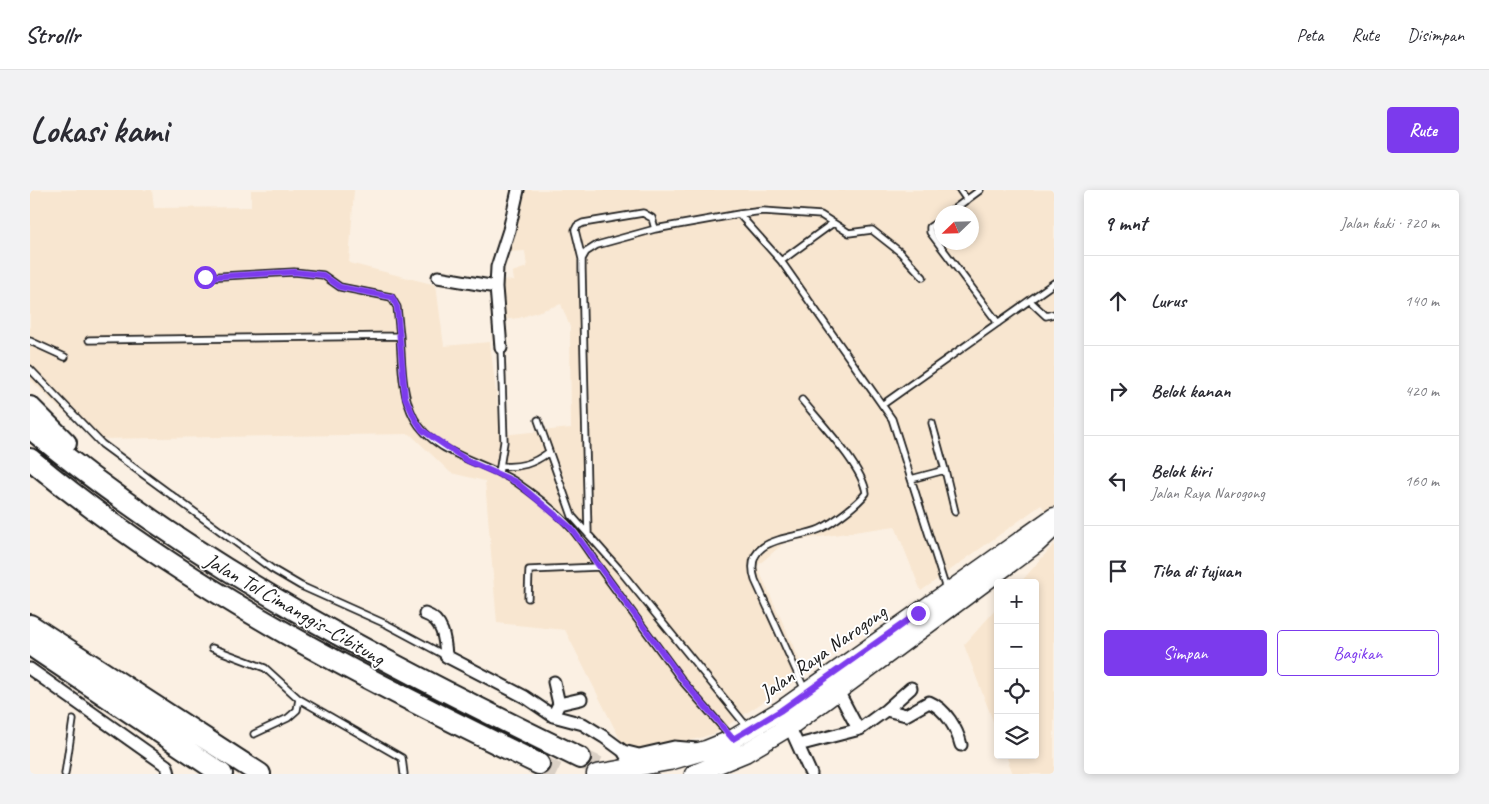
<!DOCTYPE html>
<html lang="id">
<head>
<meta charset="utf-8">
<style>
	:root { --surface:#fff; --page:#f2f2f3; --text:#2b2b33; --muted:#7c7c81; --line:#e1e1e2; --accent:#7c3aed }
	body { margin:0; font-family:Caveat,sans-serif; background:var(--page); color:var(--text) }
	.controls { position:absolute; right:15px; bottom:15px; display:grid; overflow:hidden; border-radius:5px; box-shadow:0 2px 8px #0003 }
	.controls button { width:45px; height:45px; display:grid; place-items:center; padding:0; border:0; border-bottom:1px solid var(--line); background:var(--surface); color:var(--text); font:25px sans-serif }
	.compass { position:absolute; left:904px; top:15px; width:45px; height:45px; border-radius:50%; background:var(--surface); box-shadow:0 2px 8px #0003; rotate:247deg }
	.stop { position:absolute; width:15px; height:15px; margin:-11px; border:4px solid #7c3aed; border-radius:50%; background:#fff }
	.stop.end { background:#7c3aed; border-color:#fff; box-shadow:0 1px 5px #0008 }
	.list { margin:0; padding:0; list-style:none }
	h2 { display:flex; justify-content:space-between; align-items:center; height:65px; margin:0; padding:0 20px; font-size:21px }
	h2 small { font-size:16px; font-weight:400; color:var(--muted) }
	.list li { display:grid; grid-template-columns:32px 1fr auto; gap:15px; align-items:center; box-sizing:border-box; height:90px; padding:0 20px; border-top:1px solid var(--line) }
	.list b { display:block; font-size:19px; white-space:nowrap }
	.list p { margin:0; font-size:16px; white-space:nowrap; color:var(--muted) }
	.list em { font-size:16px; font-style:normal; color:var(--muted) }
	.actions { display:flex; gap:10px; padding:15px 20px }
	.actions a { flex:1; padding:11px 0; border:1px solid var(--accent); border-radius:5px; text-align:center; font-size:18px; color:var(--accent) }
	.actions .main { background:var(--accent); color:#fff }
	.icon { flex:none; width:28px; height:28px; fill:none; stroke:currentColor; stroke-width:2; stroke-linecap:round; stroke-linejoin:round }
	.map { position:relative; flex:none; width:1024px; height:584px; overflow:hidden; border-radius:5px }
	header { display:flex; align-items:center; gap:30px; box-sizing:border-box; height:70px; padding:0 25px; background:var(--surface); border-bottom:1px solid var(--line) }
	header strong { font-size:24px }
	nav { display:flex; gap:28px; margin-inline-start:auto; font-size:18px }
	.intro { display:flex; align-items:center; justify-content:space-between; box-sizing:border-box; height:120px; padding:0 30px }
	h1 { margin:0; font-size:35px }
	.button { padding:12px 22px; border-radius:5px; background:var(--accent); color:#fff; font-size:18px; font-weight:700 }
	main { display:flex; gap:30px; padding:0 30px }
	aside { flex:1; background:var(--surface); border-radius:5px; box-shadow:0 2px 8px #0003 }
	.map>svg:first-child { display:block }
</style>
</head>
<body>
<header>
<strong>Strollr</strong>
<nav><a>Peta</a><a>Rute</a><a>Disimpan</a></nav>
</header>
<div class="intro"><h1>Lokasi kami</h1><a class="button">Rute</a></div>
<main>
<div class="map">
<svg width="1024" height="584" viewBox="0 0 1024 584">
	<rect width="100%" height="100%" fill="#fbf0e3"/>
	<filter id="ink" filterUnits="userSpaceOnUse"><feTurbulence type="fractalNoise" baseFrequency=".02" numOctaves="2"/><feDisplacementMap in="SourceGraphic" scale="10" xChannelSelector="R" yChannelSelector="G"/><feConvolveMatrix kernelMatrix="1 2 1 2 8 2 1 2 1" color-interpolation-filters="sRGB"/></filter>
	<g filter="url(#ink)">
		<path fill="#f8e6d0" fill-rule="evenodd" d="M0,0H122L124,18L221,17V0H324L319,73L406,95L414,156L460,152L471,245L541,238L540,137L531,114L489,128L469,130L464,89L483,91L482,82L497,77L495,61L477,62L485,0H1024V333L1011,315L891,401L865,336L755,352L727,376L776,484L686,543L600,569L535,440L467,433L455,291L421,283L380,244L67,249L27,216L0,189ZM912,22H942V52H912Z
			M1024,354V584H983L976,565H1005V393H990Z
			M968,417V544L934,455Z"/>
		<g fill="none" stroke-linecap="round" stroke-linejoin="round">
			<path stroke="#dad0c5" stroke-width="20" stroke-dasharray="20 10" stroke-linecap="butt" d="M550,568L584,584
				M509,574L529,584"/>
			<g stroke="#1c1c1c" stroke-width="9">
				<path id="lane" d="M930,0L937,10
					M920,22L950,0
					M709,24L751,71L862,229L916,399
					M912,29L900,37V42L968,133
					M552,69L545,40L547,36L553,33L613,23L622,28L625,39
					M751,71L803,33
					M175,87L264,82L293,85L310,97L361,107L367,117L370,146
					M1000,111L1016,126L1024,124
					M59,150L370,146C372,174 371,203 384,228C404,265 454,271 486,292C505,305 527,322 542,339C552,351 560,364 569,377
					M0,151L35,167
					M0,179L72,254L242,379L271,396L358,435L416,466
					M772,210C789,231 833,277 836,303C828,314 803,333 790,339C766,350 711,345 725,390L775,500
					M852,215L1024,93
					M508,230L542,326L589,379L718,538
					M470,276C490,278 503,274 519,262
					M915,280L925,322
					M469,283L474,252L471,158
					M881,289L915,280L902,233
					M558,344L552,79V69L556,62L567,55L625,39L709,24L733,21L791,25L819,43L842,40L870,62L893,87
					M498,408L499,380L569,377L654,493L702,548
					M182,458L235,478L269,509L372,568L374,584
					M224,544L258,528L267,520L269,509
					M35,584L43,530"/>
			</g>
			<g stroke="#1c1c1c" stroke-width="15">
				<path id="street" d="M408,87L466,97
					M471,158L466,97L467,77L479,40L488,0
					M395,424C413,430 415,449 416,466L495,507L523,526L553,534L574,547L593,561L604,579
					M0,479L137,576L139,584
					M808,501L828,539
					M529,514L551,509
					M856,520L881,498
					M523,526L529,514L524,492
					M757,531L781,584
					M768,555L830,539L856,520L876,525L899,512C916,519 927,539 931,555
					M593,561L609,565L644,557L667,559"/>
			</g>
			<g stroke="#1c1c1c" stroke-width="21">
				<path id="primary" d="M566,584L639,571L676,560L703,549L750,521L1024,327
					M664,584L715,563L760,536L1007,353L1022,339"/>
			</g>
			<g stroke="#1c1c1c" stroke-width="24">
				<path id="highway" d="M0,217L36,253
					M0,238C166,377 356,474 550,568
					M0,269C151,396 333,489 509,574
					M0,435L230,584
					M0,455L192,584"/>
			</g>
			<use href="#lane" stroke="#fff" stroke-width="5.5"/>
			<use href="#street" stroke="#fff" stroke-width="11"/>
			<use href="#primary" stroke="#fff" stroke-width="18"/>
			<use href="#highway" stroke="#fff" stroke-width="20"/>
		</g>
	</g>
	<g fill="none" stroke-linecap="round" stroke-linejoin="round" filter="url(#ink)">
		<path stroke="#7c3aed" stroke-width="6" d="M175,87L264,82L293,85L310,97L362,107L367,117L375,207L385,229L392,240L438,271L486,292L541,338L654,492L703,549L750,521L888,423"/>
	</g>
	<g text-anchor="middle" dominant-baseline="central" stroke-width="4" stroke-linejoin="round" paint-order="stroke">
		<g font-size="21" fill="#1c1c1c" stroke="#fff">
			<text transform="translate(265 419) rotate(30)">Jalan Tol Cimanggis–Cibitung</text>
			<text transform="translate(793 462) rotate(-35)">Jalan Raya Narogong</text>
		</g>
	</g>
</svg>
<div class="controls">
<button>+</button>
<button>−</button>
<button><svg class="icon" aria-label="locate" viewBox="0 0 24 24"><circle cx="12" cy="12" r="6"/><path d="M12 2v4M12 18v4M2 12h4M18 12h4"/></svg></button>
<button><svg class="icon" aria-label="layers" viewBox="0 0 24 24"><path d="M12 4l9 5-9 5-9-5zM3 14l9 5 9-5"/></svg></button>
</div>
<svg class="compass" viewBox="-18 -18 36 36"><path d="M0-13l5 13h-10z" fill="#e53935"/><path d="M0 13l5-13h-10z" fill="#7c7c81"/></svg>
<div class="stop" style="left:175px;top:87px"></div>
<div class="stop end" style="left:888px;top:423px"></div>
</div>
<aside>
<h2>9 mnt<small>Jalan kaki · 720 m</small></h2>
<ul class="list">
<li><svg class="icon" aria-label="ahead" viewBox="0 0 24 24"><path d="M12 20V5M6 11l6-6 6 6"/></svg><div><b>Lurus</b></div><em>140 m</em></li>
<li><svg class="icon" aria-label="right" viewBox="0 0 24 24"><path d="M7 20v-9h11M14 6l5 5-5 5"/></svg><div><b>Belok kanan</b></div><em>420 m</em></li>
<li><svg class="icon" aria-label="left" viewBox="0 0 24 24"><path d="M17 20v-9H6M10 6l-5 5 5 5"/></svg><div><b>Belok kiri</b><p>Jalan Raya Narogong</p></div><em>160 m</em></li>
<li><svg class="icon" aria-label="arrive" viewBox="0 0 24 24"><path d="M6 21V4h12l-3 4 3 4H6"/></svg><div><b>Tiba di tujuan</b></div></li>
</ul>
<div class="actions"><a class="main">Simpan</a><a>Bagikan</a></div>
</aside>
</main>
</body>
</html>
